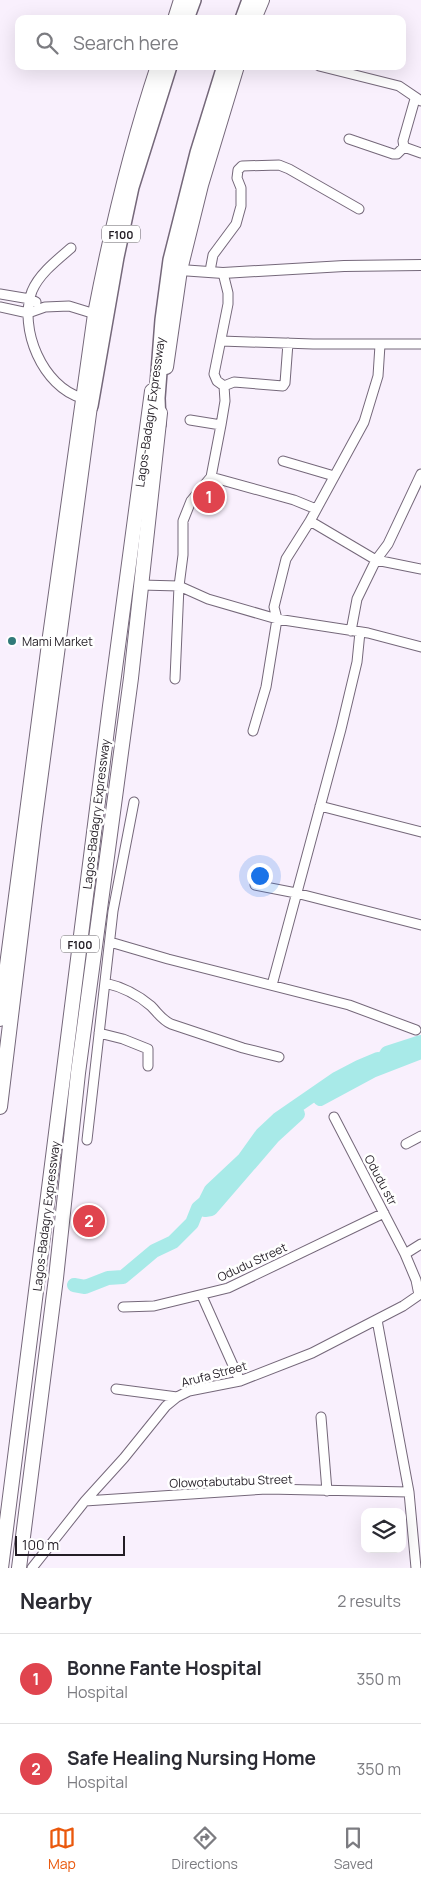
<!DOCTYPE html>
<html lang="en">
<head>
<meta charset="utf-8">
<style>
	:root { --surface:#fff; --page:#f2f2f3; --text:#2b2b33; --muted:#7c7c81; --line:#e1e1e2; --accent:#ea580c }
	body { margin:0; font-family:Manrope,sans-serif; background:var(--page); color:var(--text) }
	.controls { position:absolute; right:15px; bottom:15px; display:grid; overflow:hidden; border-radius:10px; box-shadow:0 5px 20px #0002 }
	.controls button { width:45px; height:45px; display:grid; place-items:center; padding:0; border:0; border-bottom:1px solid var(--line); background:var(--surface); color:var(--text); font:25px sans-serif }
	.scale { position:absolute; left:15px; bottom:12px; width:110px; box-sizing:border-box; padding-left:5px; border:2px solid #231d25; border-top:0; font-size:14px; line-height:18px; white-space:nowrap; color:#231d25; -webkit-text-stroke:4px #fff; paint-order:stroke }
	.you { position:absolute; left:259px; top:875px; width:18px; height:18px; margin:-12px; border:4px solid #fff; border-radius:50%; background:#1a73e8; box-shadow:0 0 0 8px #1a73e833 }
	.badge { display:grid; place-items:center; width:32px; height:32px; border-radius:50%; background:var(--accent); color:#fff; font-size:16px; font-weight:700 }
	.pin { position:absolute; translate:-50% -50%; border:2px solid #fff; box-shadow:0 1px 5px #0006 }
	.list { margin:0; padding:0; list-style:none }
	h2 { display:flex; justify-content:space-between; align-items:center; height:65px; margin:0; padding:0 20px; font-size:21px }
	h2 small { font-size:16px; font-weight:400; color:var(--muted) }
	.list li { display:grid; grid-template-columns:32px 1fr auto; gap:15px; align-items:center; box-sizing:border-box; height:90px; padding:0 20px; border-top:1px solid var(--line) }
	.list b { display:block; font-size:19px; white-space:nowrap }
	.list p { margin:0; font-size:16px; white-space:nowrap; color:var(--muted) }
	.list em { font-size:16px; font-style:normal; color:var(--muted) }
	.icon { flex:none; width:28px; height:28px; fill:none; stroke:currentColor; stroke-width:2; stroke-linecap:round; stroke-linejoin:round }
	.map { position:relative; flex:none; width:421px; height:1568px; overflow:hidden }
	.search { position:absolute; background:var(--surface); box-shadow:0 5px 20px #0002; left:15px; right:15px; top:15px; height:55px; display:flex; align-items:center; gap:12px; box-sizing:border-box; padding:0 18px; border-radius:10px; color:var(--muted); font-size:19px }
	.sheet { height:245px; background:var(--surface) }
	nav { display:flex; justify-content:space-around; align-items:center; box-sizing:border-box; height:70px; border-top:1px solid var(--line); background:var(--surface); font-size:14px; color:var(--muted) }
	nav a { display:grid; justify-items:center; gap:2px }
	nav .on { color:var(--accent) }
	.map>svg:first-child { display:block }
</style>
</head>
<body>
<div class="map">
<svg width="421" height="1568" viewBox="0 0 421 1568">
	<rect width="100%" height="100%" fill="#f9f0fd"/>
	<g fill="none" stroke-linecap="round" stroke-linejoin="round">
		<path stroke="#a8eae8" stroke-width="14" d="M320,1099L372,1071L421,1052
			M205,1210L211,1209L274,1136L298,1114
			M74,1285L85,1287L108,1278L123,1277L154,1251L173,1242L192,1223L198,1208L205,1202L211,1190L244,1159L262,1134L278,1119L336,1079L359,1067L378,1059L382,1061L387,1053L421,1042"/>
		<g stroke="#75687a" stroke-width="11">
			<path id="minor" d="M319,66L399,86L421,101
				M415,99L403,141L404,147L421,153
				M349,139L393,154H397L404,147
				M71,248C57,260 39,274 32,291C18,329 43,387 82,398
				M210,271L213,255L236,224L241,206V188L237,178L238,170L242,166L279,165L289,169L359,209
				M0,294L30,299L36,302
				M0,307L28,313L45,307L69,306L95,314
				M221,341L313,344H421
				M224,386L234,382L283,386L285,383L288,343
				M190,420L221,425
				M283,461L334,476
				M211,477L294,500L316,509
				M310,521L376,560L421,569
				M141,585L179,586L208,599L277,619L368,633L421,647
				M351,631L357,599L376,560L388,544L421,474
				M175,679L179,586L183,555V521L191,501L211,477L221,425L225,401L224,386L217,381L214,374L228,304V293L223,273
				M253,731L266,687L277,619L274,607L286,559L310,521L364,422L378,376L380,345
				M320,806L421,832
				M255,885L296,893L421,925
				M110,942L168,959L349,1005L416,1030
				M105,983C123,987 137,994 151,1006C158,1013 162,1020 171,1024L243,1048L279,1057
				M272,985L341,729L357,662L360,632
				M99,1033L123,1039L148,1049V1066
				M87,1140L113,911L134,802
				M406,1144L421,1136
				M405,1254L421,1244
				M202,1296L240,1381
				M123,1307L154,1306L228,1288L384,1213
				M377,1320L409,1492L416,1568
				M116,1389L177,1397
				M321,1417L327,1491
				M85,1501L267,1489L409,1492
				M32,1568L85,1501L124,1458L166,1406L177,1397L189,1391L240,1381L312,1353L403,1306L419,1295L416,1280L405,1254L334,1117"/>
		</g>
		<g stroke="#75687a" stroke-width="12">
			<path id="tertiary" d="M180,270L223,273L344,266L421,265"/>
		</g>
		<g stroke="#75687a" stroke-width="16">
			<path id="primary" d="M175,19L181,0
				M254,19L262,0
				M166,367L180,270L201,185L237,66
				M0,1019L50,636L95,314C111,231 131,147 158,66
				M19,1568L56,1278L78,1073L131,678L160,413"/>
		</g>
		<g stroke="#75687a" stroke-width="16">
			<path id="trunk" d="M0,1107L34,826L90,406
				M1,1568L110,706L152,391"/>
		</g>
		<g stroke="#75687a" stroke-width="18">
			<path id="motorway" d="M186,19L193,0
				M243,19L250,0
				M90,406L116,257L131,187L169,66
				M158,424L157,398L163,320L171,260L198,153L225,66"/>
		</g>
		<use href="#minor" stroke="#fff" stroke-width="9"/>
		<use href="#tertiary" stroke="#fff" stroke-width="10"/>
		<use href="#primary" stroke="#fff" stroke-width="14"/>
		<use href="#trunk" stroke="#fff" stroke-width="14"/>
		<use href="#motorway" stroke="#fff" stroke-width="15"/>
	</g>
	<circle fill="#317a79" stroke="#fff" stroke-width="2" cx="12" cy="641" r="5"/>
	<g text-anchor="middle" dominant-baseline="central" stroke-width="5" stroke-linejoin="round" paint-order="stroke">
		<g fill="#fff" stroke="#656166" stroke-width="1">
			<rect x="102" y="225.5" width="38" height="17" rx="4"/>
			<rect x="61" y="935.5" width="38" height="17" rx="4"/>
		</g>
		<g font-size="11" font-weight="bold" fill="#231d25">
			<text x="121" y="234">F100</text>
			<text x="80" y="944">F100</text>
		</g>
		<g font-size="12" fill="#231d25" stroke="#fff">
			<text transform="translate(150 412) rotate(-82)">Lagos-Badagry Expressway</text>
			<text transform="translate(96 814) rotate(-83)">Lagos-Badagry Expressway</text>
			<text transform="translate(381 1180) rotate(62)">Odudu str</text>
			<text transform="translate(46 1216) rotate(-83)">Lagos-Badagry Expressway</text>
			<text transform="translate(252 1262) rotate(-25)">Odudu Street</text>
			<text transform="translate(214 1374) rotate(-15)">Arufa Street</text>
			<text transform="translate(231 1481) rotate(-2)">Olowotabutabu Street</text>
		</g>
		<g font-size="12" fill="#231d25" stroke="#fff" text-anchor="start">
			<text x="22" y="641">Mami Market</text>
		</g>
	</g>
</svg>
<div class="controls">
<button><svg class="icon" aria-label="layers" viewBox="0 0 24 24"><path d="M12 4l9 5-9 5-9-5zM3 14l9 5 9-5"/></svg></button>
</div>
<div class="scale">100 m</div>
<div class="you"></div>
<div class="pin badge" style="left:209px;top:497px;background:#e0444e">1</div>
<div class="pin badge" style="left:89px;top:1221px;background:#e0444e">2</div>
<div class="search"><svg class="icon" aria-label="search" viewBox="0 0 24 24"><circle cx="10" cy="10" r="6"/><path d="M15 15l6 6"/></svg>Search here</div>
</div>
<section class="sheet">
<h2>Nearby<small>2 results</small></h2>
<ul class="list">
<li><span class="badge" style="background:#e0444e">1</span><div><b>Bonne Fante Hospital</b><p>Hospital</p></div><em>350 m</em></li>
<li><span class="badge" style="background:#e0444e">2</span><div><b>Safe Healing Nursing Home</b><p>Hospital</p></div><em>350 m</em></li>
</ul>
</section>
<nav>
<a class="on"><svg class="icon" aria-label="map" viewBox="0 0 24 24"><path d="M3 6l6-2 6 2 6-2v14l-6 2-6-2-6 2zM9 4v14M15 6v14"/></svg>Map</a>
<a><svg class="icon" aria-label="directions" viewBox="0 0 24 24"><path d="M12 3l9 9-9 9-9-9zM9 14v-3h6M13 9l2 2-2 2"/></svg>Directions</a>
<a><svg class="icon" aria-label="saved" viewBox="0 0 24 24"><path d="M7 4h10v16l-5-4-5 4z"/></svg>Saved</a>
</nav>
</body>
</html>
